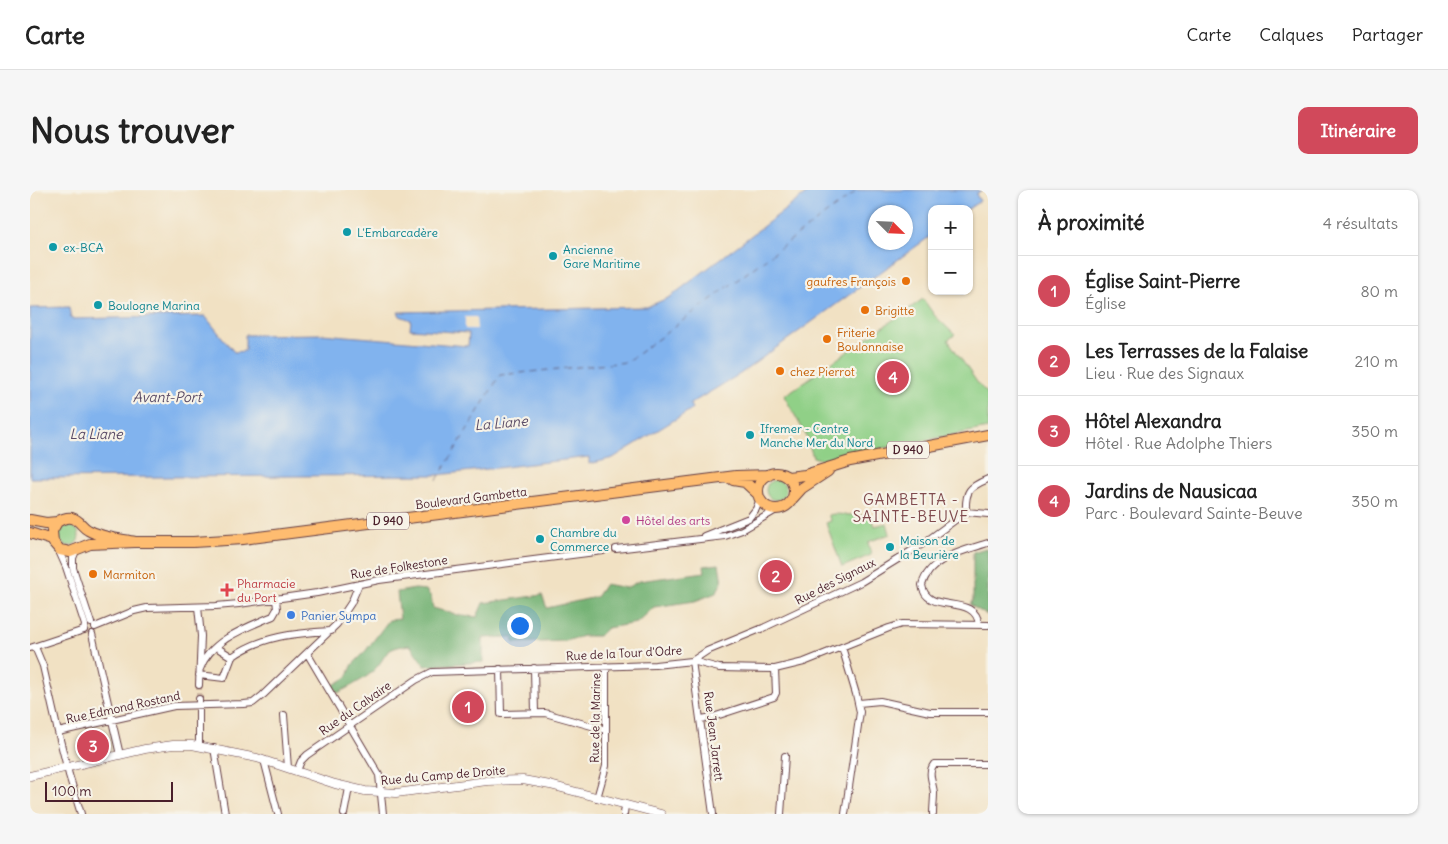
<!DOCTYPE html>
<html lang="fr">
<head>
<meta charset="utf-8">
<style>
	:root { --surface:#fff; --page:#f6f6f6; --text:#222; --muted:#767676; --line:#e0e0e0; --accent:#d1495b }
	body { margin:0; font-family:Delius,sans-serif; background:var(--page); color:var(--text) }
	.controls { position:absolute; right:15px; top:15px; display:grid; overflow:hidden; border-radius:10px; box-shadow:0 1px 4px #0004 }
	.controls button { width:45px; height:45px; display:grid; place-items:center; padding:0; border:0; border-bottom:1px solid var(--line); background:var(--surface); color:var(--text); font:25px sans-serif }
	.compass { position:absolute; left:838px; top:15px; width:45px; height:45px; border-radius:50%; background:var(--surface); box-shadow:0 1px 4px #0004; rotate:114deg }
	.scale { position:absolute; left:15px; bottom:12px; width:128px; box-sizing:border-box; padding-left:5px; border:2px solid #4a1f2b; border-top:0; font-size:14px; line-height:18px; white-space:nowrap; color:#4a1f2b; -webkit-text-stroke:4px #f7f3e8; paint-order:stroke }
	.you { position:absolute; left:489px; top:435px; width:18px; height:18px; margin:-12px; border:4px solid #fff; border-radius:50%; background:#1a73e8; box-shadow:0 0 0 8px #1a73e833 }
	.badge { display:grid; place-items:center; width:32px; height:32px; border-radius:50%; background:var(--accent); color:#fff; font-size:16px; font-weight:700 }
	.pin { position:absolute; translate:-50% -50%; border:2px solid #fff; box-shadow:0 1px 5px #0006 }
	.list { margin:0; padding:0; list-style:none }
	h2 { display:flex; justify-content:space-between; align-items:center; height:65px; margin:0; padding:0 20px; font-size:21px }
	h2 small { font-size:16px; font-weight:400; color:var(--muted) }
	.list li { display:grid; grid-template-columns:32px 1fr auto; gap:15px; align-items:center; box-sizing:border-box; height:70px; padding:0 20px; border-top:1px solid var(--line) }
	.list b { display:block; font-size:19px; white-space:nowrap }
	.list p { margin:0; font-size:16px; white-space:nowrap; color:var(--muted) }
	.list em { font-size:16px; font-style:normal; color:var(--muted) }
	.map { position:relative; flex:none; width:958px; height:624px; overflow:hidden; border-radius:10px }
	header { display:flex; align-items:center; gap:30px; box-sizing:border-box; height:70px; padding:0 25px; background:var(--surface); border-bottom:1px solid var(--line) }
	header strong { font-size:24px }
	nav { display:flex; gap:28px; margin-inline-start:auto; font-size:18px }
	.intro { display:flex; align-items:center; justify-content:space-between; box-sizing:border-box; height:120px; padding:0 30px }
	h1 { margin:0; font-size:35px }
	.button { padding:12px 22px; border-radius:10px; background:var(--accent); color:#fff; font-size:18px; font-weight:700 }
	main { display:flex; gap:30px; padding:0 30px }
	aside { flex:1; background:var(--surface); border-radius:10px; box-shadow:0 1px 4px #0004 }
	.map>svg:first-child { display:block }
</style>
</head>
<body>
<header>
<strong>Carte</strong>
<nav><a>Carte</a><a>Calques</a><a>Partager</a></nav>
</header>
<div class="intro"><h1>Nous trouver</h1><a class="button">Itinéraire</a></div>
<main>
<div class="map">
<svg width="958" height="624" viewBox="0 0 958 624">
	<rect width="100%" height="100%" fill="#f7f3e8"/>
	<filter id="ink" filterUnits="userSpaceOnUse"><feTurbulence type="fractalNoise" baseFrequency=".02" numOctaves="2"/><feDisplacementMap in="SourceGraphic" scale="10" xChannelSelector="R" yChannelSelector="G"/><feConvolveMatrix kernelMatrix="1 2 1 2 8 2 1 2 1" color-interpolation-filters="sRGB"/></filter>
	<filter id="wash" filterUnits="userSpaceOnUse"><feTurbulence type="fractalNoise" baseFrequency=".0096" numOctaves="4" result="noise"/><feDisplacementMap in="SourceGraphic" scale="20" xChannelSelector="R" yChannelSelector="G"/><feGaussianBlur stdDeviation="1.12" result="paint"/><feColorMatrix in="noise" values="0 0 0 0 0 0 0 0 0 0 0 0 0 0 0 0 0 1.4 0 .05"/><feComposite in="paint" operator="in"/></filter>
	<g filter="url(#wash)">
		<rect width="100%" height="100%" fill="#f1e1c3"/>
		<path fill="#90d087" stroke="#6d7859" d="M893,109L905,126L925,145L918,150L949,195L958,204V238L823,264L800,272L783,267L776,245L754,206Z
			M736 300a10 10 0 1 1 20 0a10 10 0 1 1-20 0Z
			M804,324L841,326L845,336L857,333L860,344L838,352L841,365L812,377L796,333L801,331L798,325Z
			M29 346a10 10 0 1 1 20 0a10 10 0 1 1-20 0Z"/>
		<path fill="#74b274" stroke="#5f6850" d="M956,358L958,360V422L957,425L940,415L943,409V362Z
			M689,374L692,392L686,403L665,411L624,417L607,433L577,438L569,446H553L536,451L484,453L483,447L453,448V472L395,476L380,455C350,458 359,467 341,483C332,491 318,497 308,503L302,496L317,487L323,474L334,463L359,430L370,429L367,402L385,399L396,400L401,407L403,418L428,425L447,427L453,413L512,405L517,418L566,407L575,394L596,398L609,391L675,382L674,376Z"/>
		<path fill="#81b3ee" stroke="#66698c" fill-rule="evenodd" d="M781,0H952L946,4L950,11L938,19H902V45L710,184L660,214L662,219L583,268L559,274V267L408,285L0,288V118L39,117L41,129L175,126L204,162L215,161V145L292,144L438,156L439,143L380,139L381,130L370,126L368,122L617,117L640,107ZM846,22H876V52H846Z"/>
		<path fill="#f1e1c3" d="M435,127H446L447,139H435Z"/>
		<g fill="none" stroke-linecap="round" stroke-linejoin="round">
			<path stroke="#5a4b66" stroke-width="1" stroke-dasharray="6 5" stroke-linecap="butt" d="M407,290L470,185L597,172L828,0"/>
		</g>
	</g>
	<g filter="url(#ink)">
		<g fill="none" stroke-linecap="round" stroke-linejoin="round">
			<path stroke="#d0baa5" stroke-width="6" stroke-dasharray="6 3" stroke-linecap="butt" d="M573,361L586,359
				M169,509V495"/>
			<g stroke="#633c42" stroke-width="8">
				<path id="minor" d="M936,322C935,301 939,297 958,289
					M936,322L958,324
					M674,346L719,328L726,319L730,309
					M28,359L36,377L55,435L54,440
					M586,359L695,346L712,340L748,319
					M46,361L43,368V378L61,433
					M168,417L171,446L169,495
					M949,435C946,402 896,426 892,395C900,367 933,361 958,353
					M65,437L104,421L117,418L186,416L209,414L287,403L349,390L573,361
					M62,444L90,565
					M5,457L13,476L28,542
					M186,457L202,467C231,446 266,443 301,441
					M812,457L826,504L830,522L815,624
					M0,458L54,440
					M277,463L349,585L353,624
					M662,471L677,461L733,438L831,392L894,353L936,322
					M662,471L683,624
					M504,478L505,523
					M170,479C180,450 218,437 243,426L247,419L246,409
					M470,479L471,524L515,523L576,540
					M169,485L194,488L202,467
					M829,513L850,511L900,522H958
					M254,525L258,578
					M671,529L683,527L744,507L746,503L745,479
					M169,556V509
					M184,558L195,624
					M234,570L248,624
					M267,581L271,571L277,565L386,490L402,482L625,475L662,471L689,478L745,479L774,472L859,438L872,434L958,435
					M567,608L576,576V476
					M51,624L39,585L28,542L144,516L214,514L223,513L233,505L307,434L321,413L329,394
					M314,624L319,598
					M594,624L595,615
					M751,624L755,566
					M903,624C903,617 904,610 904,603C903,592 897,583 904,574H958"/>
			</g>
			<g stroke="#633c42" stroke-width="9">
				<path id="tertiary" d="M0,586L115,559L143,555H162L227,568L305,594L335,601L366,603L457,591L493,590L520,595L631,624"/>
			</g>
			<g stroke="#633c42" stroke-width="12">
				<path id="primary" d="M728 301a18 18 0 1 1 36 0a18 18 0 1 1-36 0Z
					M758,287L775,285L820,271L958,245
					M703,290L715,292L728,304
					M763,308L772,298L798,281
					M0,330L16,333L27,332
					M0,343L22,350
					M105,352C90,349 72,348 58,340C52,337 50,330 42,328C36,327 32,329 27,332L22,341L23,352L30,360L40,362L60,354L105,352H163L213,349L706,286L739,285"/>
			</g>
			<use href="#minor" stroke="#fff" stroke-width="6"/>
			<use href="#tertiary" stroke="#fff" stroke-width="8"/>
			<use href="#primary" stroke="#febc70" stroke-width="10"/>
		</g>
	</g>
	<g fill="#0f9aa8" stroke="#f7f3e8" stroke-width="2">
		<circle cx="317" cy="42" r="5"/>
		<circle cx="23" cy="57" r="5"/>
		<circle cx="523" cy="66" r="5"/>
		<circle cx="68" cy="115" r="5"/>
		<circle cx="720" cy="245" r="5"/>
		<circle cx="510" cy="349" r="5"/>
		<circle cx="860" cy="357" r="5"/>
	</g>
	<g fill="#e8710a" stroke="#f7f3e8" stroke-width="2">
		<circle cx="876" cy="91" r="5"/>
		<circle cx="835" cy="120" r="5"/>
		<circle cx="797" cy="149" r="5"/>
		<circle cx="750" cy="181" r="5"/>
		<circle cx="63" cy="384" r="5"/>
	</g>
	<circle fill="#d1479c" stroke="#f7f3e8" stroke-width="2" cx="596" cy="330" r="5"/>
	<path fill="#e0444e" stroke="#f7f3e8" stroke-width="2" d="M194.5 392.5h5v5h5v5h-5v5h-5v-5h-5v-5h5z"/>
	<circle fill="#3f7fe0" stroke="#f7f3e8" stroke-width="2" cx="261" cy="425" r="5"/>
	<g text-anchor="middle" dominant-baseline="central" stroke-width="4.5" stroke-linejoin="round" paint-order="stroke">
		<g fill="#f7f3e8" stroke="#7e5f64" stroke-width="1">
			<rect x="857" y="251.5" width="42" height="17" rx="4"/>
			<rect x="337" y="322.5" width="42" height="17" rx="4"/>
		</g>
		<g font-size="11" font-weight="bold" fill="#4a1f2b">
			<text x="878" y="260">D 940</text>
			<text x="358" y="331">D 940</text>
		</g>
		<g font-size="12" fill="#0d838f" stroke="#f7f3e8" text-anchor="start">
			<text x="327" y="42">L'Embarcadère</text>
			<text x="33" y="57">ex-BCA</text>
			<text x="533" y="59">Ancienne<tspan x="533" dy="14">Gare Maritime</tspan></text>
			<text x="78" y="115">Boulogne Marina</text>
			<text x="730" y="238">Ifremer - Centre<tspan x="730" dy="14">Manche Mer du Nord</tspan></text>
			<text x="520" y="342">Chambre du<tspan x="520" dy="14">Commerce</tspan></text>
			<text x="870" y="350">Maison de<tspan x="870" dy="14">la Beurière</tspan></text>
		</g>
		<g font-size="12" fill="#c56008" stroke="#f7f3e8" text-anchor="start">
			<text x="866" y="91" text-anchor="end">gaufres François</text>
			<text x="845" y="120">Brigitte</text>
			<text x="807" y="142">Friterie<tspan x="807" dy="14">Boulonnaise</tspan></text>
			<text x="760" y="181">chez Pierrot</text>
			<text x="73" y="384">Marmiton</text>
		</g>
		<g font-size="12" fill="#4a1f2b" stroke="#f7f3e8">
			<text transform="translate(441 308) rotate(-7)">Boulevard Gambetta</text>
			<text transform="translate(369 377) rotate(-9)">Rue de Folkestone</text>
			<text transform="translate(805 391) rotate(-27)">Rue des Signaux</text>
			<text transform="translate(594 463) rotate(-3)">Rue de la Tour d'Odre</text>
			<text transform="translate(93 517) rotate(-12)">Rue Edmond Rostand</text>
			<text transform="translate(325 518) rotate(-35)">Rue du Calvaire</text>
			<text transform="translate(565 528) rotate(-89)">Rue de la Marine</text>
			<text transform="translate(684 546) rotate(83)">Rue Jean Jarrett</text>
			<text transform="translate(413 585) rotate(-5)">Rue du Camp de Droite</text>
		</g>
		<g font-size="12" fill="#b23c85" stroke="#f7f3e8" text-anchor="start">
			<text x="606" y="330">Hôtel des arts</text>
		</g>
		<g font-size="12" fill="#be3a42" stroke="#f7f3e8" text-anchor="start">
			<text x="207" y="393">Pharmacie<tspan x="207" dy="14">du Port</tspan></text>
		</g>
		<g font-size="12" fill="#366cbe" stroke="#f7f3e8" text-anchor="start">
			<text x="271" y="425">Panier Sympa</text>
		</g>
		<g font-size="14" font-style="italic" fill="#5a4b66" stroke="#f7f3e8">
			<text x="137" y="207">Avant-Port</text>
			<text transform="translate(471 233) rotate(-5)">La Liane</text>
			<text x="66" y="244">La Liane</text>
		</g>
		<g font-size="15" letter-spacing="1" fill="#804b4e" stroke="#f7f3e8">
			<text x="881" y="309">GAMBETTA -<tspan x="881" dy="17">SAINTE-BEUVE</tspan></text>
		</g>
	</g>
</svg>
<div class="controls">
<button>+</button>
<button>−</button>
</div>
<svg class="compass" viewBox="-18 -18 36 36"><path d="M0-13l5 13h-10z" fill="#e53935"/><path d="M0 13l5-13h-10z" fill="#767676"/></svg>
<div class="scale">100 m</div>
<div class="you"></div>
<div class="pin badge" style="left:438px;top:517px">1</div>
<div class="pin badge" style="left:746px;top:386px">2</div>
<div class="pin badge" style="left:63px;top:556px">3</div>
<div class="pin badge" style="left:863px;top:187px">4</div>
</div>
<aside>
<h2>À proximité<small>4 résultats</small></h2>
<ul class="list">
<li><span class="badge">1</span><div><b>Église Saint-Pierre</b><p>Église</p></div><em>80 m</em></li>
<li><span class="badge">2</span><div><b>Les Terrasses de la Falaise</b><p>Lieu · Rue des Signaux</p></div><em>210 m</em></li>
<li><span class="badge">3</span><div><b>Hôtel Alexandra</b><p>Hôtel · Rue Adolphe Thiers</p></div><em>350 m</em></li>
<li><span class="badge">4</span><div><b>Jardins de Nausicaa</b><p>Parc · Boulevard Sainte-Beuve</p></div><em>350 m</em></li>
</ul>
</aside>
</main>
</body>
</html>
